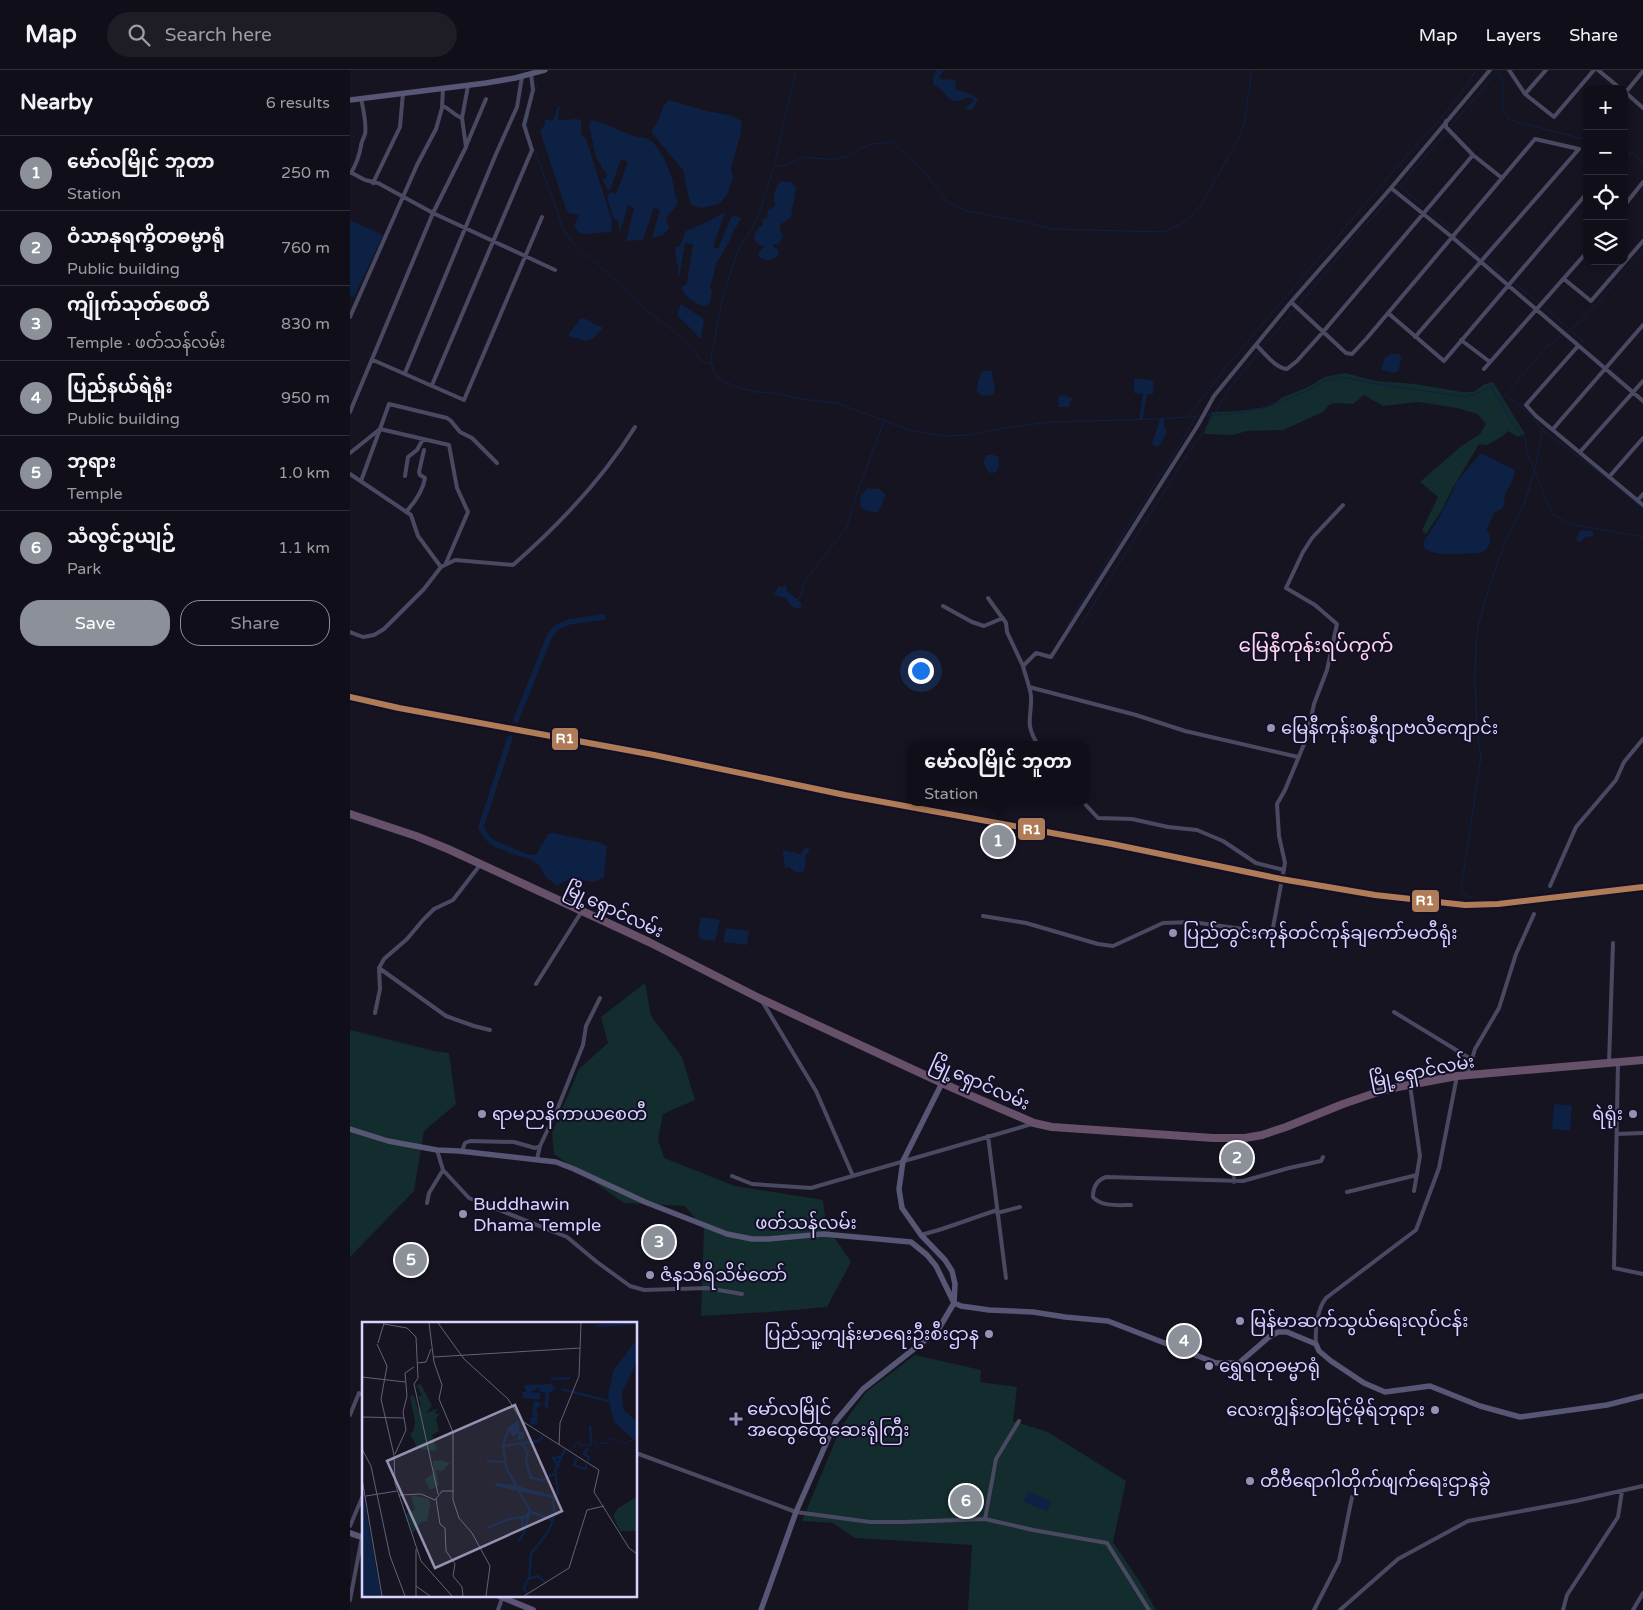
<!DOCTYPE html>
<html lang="en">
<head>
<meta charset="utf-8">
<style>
	:root { --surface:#100f19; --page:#1e1d26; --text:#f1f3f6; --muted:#9c9ca2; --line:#302f38; --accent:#8c9099 }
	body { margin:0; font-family:"Varela Round","Noto Sans Myanmar",sans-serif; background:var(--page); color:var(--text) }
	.controls { position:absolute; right:15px; top:15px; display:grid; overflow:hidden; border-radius:10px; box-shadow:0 2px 8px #0003 }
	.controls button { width:45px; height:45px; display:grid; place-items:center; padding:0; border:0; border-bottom:1px solid var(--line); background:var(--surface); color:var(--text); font:25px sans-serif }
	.you { position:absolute; left:570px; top:600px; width:18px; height:18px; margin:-12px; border:4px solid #fff; border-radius:50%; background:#1a73e8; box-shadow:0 0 0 8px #1a73e833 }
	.badge { display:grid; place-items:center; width:32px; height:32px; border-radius:50%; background:var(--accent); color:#fff; font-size:16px; font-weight:700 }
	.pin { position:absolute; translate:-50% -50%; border:2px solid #fff; box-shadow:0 1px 5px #0006 }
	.popup { position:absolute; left:557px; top:671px; width:182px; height:65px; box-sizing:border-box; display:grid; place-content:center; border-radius:10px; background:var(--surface); filter:drop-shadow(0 1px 4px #0005); font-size:16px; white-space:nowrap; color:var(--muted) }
	.popup b { font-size:19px; color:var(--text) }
	.popup::after { content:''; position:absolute; left:50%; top:100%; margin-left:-10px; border:10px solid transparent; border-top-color:var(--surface) }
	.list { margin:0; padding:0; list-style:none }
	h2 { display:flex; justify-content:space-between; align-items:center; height:65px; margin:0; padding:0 20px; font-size:21px }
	h2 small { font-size:16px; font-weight:400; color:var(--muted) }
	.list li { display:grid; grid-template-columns:32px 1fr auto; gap:15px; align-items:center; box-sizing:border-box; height:75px; padding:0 20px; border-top:1px solid var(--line) }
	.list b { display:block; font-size:19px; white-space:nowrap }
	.list p { margin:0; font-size:16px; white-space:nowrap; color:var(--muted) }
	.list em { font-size:16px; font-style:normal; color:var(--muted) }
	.actions { display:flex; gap:10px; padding:15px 20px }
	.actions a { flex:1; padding:11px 0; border:1px solid var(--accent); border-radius:20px; text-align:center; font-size:18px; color:var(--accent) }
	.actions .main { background:var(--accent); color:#fff }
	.icon { flex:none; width:28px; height:28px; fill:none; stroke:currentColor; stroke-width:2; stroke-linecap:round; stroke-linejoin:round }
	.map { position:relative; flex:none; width:1293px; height:1540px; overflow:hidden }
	header { display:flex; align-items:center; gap:30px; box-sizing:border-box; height:70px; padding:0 25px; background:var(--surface); border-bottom:1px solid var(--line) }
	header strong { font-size:24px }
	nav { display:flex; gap:28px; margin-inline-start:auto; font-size:18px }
	.search { width:350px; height:45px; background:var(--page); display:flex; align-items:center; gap:12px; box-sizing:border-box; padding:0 18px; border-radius:28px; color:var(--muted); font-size:19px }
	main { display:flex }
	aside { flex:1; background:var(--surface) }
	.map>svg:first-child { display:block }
</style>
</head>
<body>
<header>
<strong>Map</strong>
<div class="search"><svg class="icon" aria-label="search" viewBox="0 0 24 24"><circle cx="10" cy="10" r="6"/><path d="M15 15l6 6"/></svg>Search here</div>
<nav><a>Map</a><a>Layers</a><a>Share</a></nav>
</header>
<main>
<aside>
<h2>Nearby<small>6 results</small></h2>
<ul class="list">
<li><span class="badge">1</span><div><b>မော်လမြိုင် ဘူတာ</b><p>Station</p></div><em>250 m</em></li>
<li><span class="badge">2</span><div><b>ဝံသာနုရက္ခိတဓမ္မာရုံ</b><p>Public building</p></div><em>760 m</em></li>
<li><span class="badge">3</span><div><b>ကျိုက်သုတ်စေတီ</b><p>Temple · ဖတ်သန်လမ်း</p></div><em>830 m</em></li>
<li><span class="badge">4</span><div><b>ပြည်နယ်ရဲရုံး</b><p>Public building</p></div><em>950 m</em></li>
<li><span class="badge">5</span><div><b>ဘုရား</b><p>Temple</p></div><em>1.0 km</em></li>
<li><span class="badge">6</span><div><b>သံလွင်ဥယျဉ်</b><p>Park</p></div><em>1.1 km</em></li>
</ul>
<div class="actions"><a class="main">Save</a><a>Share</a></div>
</aside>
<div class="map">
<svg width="1293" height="1540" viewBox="0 0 1293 1540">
	<rect width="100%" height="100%" fill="#161421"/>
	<path fill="#132c2d" d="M995,303L1026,311L1065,314L1112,322H1123L1135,314L1143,312L1175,364L1168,367L1158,361L1153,366L1137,375L1129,374L1101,421L1092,440L1076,464L1072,460L1088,427L1070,412L1110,377L1130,364L1136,354L1127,344L1107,338L1068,332L1033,336L1014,325L1003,334L986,333L980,334L973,342L933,360L897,361L883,365L854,364L862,342L890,341L915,337L925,333L931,328L958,317L975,307Z
		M295,913L301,946L332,987L345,1030L313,1044L308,1070L314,1088L385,1116L473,1130L476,1155L501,1192L477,1237L420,1242L351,1246L354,1159L335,1136L274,1133L204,1084L202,1063L229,999L258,973L251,947Z
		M0,960L84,981L99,983L106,1034L74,1061L64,1121L0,1187Z
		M565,1285L631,1300L630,1312L667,1317L663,1351L698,1362L776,1411L763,1472L790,1512L806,1540H618L622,1475L505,1468L483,1453L452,1451L491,1357L516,1322Z"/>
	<path fill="#0d2144" d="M585,0H594L589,7L591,9L606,10L605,18C613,24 621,21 628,30L622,40H619L616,38L617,36L624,31L623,29L619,27C595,38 602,24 584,15L583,12L584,3L586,2Z
		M319,30L356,41L379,45L390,50L392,54L390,67L381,98L383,109L377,125L369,134L351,138L344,136L340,133L333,100L302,63V59C312,51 309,37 319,30Z
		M208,37H210L207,49C215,53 223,47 231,50V64L236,69L240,81L262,151L261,162L234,164L228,162L224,156L229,145L218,143L216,139L190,61L195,54V49L203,51Z
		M241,50C255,52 267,60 281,65C286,67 295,67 300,70C312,78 326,113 325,126L328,130L327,135L316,148L319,158C316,164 308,168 302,167L310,140L304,137L293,170L276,171L284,138L278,135L270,162L268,151L263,147L257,128L260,122L266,124L278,92L271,89L260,121L258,120L252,109H255L257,106L256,102L251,97V95L246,87L239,55Z
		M430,111L441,112L446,117L444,131L441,141L443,143L441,147L430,155V160L433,167L429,174H424L423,176L428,180V185C423,191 417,191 410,188L408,183L414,176L409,175L405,171L404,166L409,157L413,156L412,150L417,148L418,140L426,135C420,127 427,118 430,111Z
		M375,142L363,177L368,179L381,147L385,146L391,148V149L383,162L380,170L366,194L360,218L362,221C361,225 361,231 359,233C353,243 333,224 331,218L337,213L343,174L335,173L329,208L325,177L330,176L336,161L359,151Z
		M0,150L33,165L4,227L0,225Z
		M331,234L354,249L351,269L327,245Z
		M231,248C239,249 244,255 252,257V259L243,268L236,271L228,268H222L218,265Z
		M1040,284H1048L1052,287L1048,301L1044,303L1031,300L1035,288Z
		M633,301H642C642,310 646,316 644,324C637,327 631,327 626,320L631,303Z
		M784,308L804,311L803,324H797L793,349L789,350L793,324L784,323Z
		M710,325L723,328L718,337H709L708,331Z
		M810,349H814V357L817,362L810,375L806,377L802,374Z
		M1130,384L1135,385L1165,400L1163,409L1155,425L1154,435L1151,439L1144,443L1137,459C1137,461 1139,463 1140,466C1142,473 1137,481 1130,483C1117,483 1079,488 1073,476L1075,469L1089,448L1107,412Z
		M637,385H644L648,387L649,397L646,402C636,406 638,398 633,393Z
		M518,418L529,419L536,425L528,443L515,440L510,437L511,425Z
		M1230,460L1243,461V466L1235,467L1230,472L1226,470Z
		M429,516L433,518L434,516L437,517L436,520L451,533L452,536L449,539L442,537L437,529L424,525Z
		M203,763L247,772L257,776L254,807L244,812L220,808L207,816L196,807L188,794L179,789L158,783L154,779L156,776L177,784L186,785L198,764Z
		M456,777L460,780L455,787L456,792L454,801L447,803L439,797L435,798C435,791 432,786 433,780L450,784Z
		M351,847L370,850L365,871L350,869L348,862Z
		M376,858L399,861L397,875L373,872Z
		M1204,1034L1222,1036L1220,1061L1202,1059Z
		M678,1422L701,1431L697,1441L674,1432Z"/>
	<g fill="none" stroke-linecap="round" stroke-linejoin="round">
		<path stroke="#0d2144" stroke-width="1" d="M446,0L424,96L411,138L402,159L389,178L385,189L372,230L361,289L363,300L369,309L387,317L405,322L423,323L452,329L487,333L559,360L593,366L620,365L654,358L700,352L808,349L851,346
			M1147,0L1153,13V40L1160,50L1237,70
			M185,21L187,14
			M1101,56L1147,2
			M178,62L177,54L179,44
			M181,71L208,143L212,157L222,172L264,209L291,236L325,262L341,278L353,292L361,294
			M1274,80L1287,86L1293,94
			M425,96H432L454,87L484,90L497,86L511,78L522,74L542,72L573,101L599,133L618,141L681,153L700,159L814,162L827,156L840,148L853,132L890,66L895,49L902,0
			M1073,136L1051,117L1065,98L1096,63
			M1080,142L1103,162
			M1106,165L1130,185
			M1137,190L1159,209
			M1165,214L1188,232
			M948,236L1007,164L1043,125
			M1194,237L1218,258
			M1222,261L1236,274
			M912,278L945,239
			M1157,324L1196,277L1225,256L1252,228L1293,180
			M1150,330L1159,349L1175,368L1177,382L1202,444L1220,454L1293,467
			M839,346L851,329L877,296C933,230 990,163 1047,97C1074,65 1106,36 1126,0
			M855,346L890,343L918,337L957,321L974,311L992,307L1028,314L1116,327L1131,322L1142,316L1146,327L1150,330L1156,325L1181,345L1192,360L1252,404L1293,439
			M448,530L451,525L454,512L497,457L506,426L534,351
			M732,553L834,390L864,345L879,319L910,281
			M717,556L810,405L829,377L845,348
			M1122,828L1113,824L1111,819L1131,687L1127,659L1125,610L1126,570L1129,552L1141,511L1156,470L1175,432L1186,394L1192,361"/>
		<path stroke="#0d2144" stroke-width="5.5" d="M166,650L199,567L206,558L219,552L253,547
			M160,668L131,757C138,773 145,774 161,780"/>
		<path stroke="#4a4962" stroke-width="4" d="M1159,0L1175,24L1204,47L1244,0
			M1248,0L1271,19
			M1274,21L1293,38
			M1276,22L1293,1
			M1175,24L1196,0
			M93,36C100,39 105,46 112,48
			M1096,51V57L1123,85L1152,108
			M116,76L136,29
			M0,102L15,110L28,113L83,143L205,200
			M1,103C7,93 9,87 11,76C11,72 14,68 15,64C17,55 13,38 11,28
			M23,113L50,57L53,23
			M1041,118L1102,167L1293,331
			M1274,136L1293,112
			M1214,209L1241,231L1293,171
			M941,232L996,283L1002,284L1017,268L1185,69L1229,79L1065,267
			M1038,243L1094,291L1237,123
			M0,247L67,95L86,59L92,38L93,18
			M1111,270L1140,292
			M906,275C915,283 925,298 937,299L947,291L973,262L1123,85
			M1228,276L1176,335L1186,346L1293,435
			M23,290L114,330L192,147
			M1134,299L1237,182
			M55,303L146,84L167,37L172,7
			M82,315L182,80L174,55L183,20L181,4
			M0,342L83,143L116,77L112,48L118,16
			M1203,359L1293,255
			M1230,382L1293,311
			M0,383L30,359L39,334L97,348L101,351L110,362L122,368L147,393
			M0,404L61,445L68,466L91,497
			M55,406L58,387L67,380L73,369
			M1259,407L1293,368
			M11,411L30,359L99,375L107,418L118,442L96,493
			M1288,430L1293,424
			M56,442C65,432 73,421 75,408L70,405L69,402L74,380
			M638,528L656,553L657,562L673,596L686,583L701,587L848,355L864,326L941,232L1041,118L1140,0
			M593,536L622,552L634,556L653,548
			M0,562L13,567L24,565L34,559L74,519L91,497L105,490L163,495C210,454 252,410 285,357
			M673,596C675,605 680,616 681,626C682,648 674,653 688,675
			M679,617L786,645L835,661L948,687
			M733,732L748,748L782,749L818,757L847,760L873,771L906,793L934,800
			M1200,816L1226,757L1266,710L1274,692L1293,669
			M633,846L676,853L748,874L763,876L813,853L842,852L922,863L935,793L929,766L927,734L935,720L957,667L964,634L977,600L987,554L965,535L936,518L953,482L962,468L993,435
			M29,898L96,946L124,956L140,960
			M186,914L232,841
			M412,931L466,1021L503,1106
			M1044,942L1121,989
			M25,943L30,919L29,898L34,889L57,869L73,850L84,839L103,830L130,795
			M1268,992L1264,1198L1293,1204
			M1259,993L1263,873
			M1117,1005L1125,979L1149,938L1166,884L1184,844
			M1060,1015L1070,1086L1064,1121
			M1267,1064L1293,1063
			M638,1066L656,1208
			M883,1069L884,1112
			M87,1080L93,1100L119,1128L217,1167L247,1192L280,1216L294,1220L357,1218L392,1224
			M112,1081L115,1073L120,1071L164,1072L185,1078L190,1076L207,1040L233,975L236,956L250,928
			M187,1089L190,1076
			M382,1106L402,1114L461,1118L682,1054
			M997,1122L1067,1105
			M77,1133L79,1123L93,1100
			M781,1135C769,1135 751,1137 743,1127C743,1117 747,1110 756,1107L893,1111L939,1098L971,1091L973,1087
			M647,1143L670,1137
			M571,1165L592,1159L647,1140
			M966,1274C965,1260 967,1239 976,1228L1066,1160L1089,1098L1107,1006
			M0,1345L9,1323L14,1325
			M286,1383L446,1442L520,1452H554L635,1449L683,1460L757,1473L799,1540
			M635,1449L646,1389L669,1351
			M0,1456L14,1423
			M0,1530L12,1467
			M148,1540L153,1526
			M964,1540L989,1491L1002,1427
			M990,1540L1048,1489L1118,1451L1226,1431L1293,1416
			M1213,1540L1217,1525L1268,1447L1272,1421
			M1283,1540L1293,1523"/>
		<path stroke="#575674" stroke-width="5.5" d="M0,30L136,13L165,8L195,0
			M0,1059L38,1071L87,1080L109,1081L206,1092L224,1099L295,1132L377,1164L402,1169H418L473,1164L561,1172L577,1185L586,1196L604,1233L611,1236L639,1240L683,1242L715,1247L758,1251L866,1293H889L919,1267L928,1262H937L966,1274L969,1281L981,1291L1014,1313L1035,1322L1080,1316L1130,1336L1170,1347L1257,1335L1293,1326
			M411,1540L446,1442L486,1351L513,1319L588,1260L604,1233L605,1214L602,1201L595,1190L571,1165L552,1138L549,1119L553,1091L592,1013"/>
		<path stroke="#5e5373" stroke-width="6" d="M0,1463L14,1468
			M149,1526L183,1540"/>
		<path stroke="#67516a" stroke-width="8" d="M0,744L66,766L98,779L299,872L411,929L603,1018L684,1053L702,1057L863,1068H895L912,1065L936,1057L993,1034L1031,1021L1048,1017L1107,1006L1293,990"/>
		<g stroke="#130f26" stroke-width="10">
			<path id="rail-1" d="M0,627L49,638L304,685L495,725L762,774L931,809L1025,825L1115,835L1148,834L1293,817"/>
		</g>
		<use href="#rail-1" stroke="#b07c57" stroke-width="6"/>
	</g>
	<g fill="#9591b1" stroke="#130f26" stroke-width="2">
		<circle cx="921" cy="658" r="5"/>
		<circle cx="823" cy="863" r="5"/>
		<circle cx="132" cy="1044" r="5"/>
		<circle cx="1283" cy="1044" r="5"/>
		<circle cx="113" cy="1144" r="5"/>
		<circle cx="300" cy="1205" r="5"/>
		<circle cx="890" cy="1251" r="5"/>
		<circle cx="639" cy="1264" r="5"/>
		<circle cx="859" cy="1296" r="5"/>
		<circle cx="1085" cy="1340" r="5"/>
		<path d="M383.5 1341.5h5v5h5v5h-5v5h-5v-5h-5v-5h5z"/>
		<circle cx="900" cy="1411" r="5"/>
	</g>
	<g text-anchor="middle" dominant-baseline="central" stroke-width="4" stroke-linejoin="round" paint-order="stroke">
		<g font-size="18" fill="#d9d4ff" stroke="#130f26" text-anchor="start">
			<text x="931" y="658">မြေနီကုန်းစန္နီဂျာဗလီကျောင်း</text>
			<text x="833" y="863">ပြည်တွင်းကုန်တင်ကုန်ချကော်မတီရုံး</text>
			<text x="142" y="1044">ရာမညနိကာယစေတီ</text>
			<text x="1273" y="1044" text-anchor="end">ရဲရုံး</text>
			<text x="123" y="1134">Buddhawin<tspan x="123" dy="21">Dhama Temple</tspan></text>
			<text x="310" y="1205">ဇံနသီရိသိမ်တော်</text>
			<text x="900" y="1251">မြန်မာဆက်သွယ်ရေးလုပ်ငန်း</text>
			<text x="629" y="1264" text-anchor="end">ပြည်သူ့ကျန်းမာရေးဦးစီးဌာန</text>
			<text x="869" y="1296">ရွှေရတုဓမ္မာရုံ</text>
			<text x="397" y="1339">မော်လမြိုင်<tspan x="397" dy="21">အထွေထွေဆေးရုံကြီး</tspan></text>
			<text x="1075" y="1340" text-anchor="end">လေးကျွန်းတမြင့်မိုရ်ဘုရား</text>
			<text x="910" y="1411">တီဗီရောဂါတိုက်ဖျက်ရေးဌာနခွဲ</text>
		</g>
		<g font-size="18" fill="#d9d4ff" stroke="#130f26">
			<text transform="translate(264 840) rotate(25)">မြို့ရှောင်လမ်း</text>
			<text transform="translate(1072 1001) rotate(-11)">မြို့ရှောင်လမ်း</text>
			<text transform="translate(630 1013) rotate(24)">မြို့ရှောင်လမ်း</text>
			<text x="456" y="1153">ဖတ်သန်လမ်း</text>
		</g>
		<g font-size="20" fill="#ffd6f0" stroke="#130f26">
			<text x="966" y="576">မြေနီကုန်းရပ်ကွက်</text>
		</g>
	</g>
	<g transform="translate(12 1252)">
		<rect width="275" height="275" fill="#161421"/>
		<path d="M59,62L70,84L64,91L77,86L72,91L78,92L74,97L77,109L70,113L75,127L71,129L55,126L48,111L51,110L53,100L48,74L52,73L56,88L59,82L56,75L60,73L54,63ZM78,138L88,141L80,149L74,148L77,163L68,168L63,157L71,152V139ZM49,173L67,177L68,183L65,199L59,200L51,211L43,192L53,188ZM273,176L275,177V214L273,209H258L251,194L256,186Z" fill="#132c2d"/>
		<path d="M275,17V39L260,71L261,87L275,100V116L264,122L248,117L245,122H239L236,127L233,125L234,121L229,120V123L226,125L225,123L218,125L216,120L210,129L203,125L210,128L213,122L217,119L219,123L224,122L226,124L229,119L234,120L235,121L234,125L235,126L239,121L245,120L248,116L263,121L271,117L252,100L246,75L251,49ZM162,63L189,62L194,67L187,71L186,86L182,85L184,71L177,69V66L168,70L179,71L177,78L161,76L160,70H164ZM172,79L177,80L178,85V81L181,82L173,88L176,89L175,103L168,102L169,95H174L170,93ZM154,101H157L158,110H162V117L155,118L157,111L151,115L149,112L147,107ZM0,166L19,274H0Z" fill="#0d2144"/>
		<path fill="none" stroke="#0d2144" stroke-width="2.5" d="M234,4L275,1M189,57L208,56M199,67L247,79M228,104L229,119M160,122L166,130L164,139L169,156L181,158L192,152M141,123L147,106L157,99M226,126L222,132L227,135L226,139M215,136L212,143L223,147L225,142M125,139L142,140M197,145L191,136L199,135M133,162L155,165M134,163L181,173M155,165L195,176M169,190L191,198M125,206L147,197L167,194M162,211L168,189L144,145L141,124L176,119L181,115M157,219L162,211L160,198L167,190M167,257L169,232L186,210L193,192L191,180L196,170L193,149L203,127M166,274L162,266L166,257L176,254L183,260"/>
		<path fill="none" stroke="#64617a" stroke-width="1" d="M67,1L72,40L80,63L77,77L91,110V178L97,196L110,211L128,244L124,274M76,1L102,37L146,77L160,99L237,148L232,170L267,226L275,232M22,2L45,6L54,15L56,56L52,62L76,172M16,21L22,1M15,22L25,44L19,77L32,133L33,161L59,239L90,274M72,35L218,26M55,41L64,40L69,27M0,55L43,60M0,95L42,96M197,123L198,101L217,54L219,1M0,127L9,144L28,234L43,274M33,132L44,108L41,90L45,74L43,51L52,45M0,157L20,274M37,173L59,172L73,178L80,169H91M4,174L35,169M74,177L78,202L83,206L84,229L93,242L91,254L100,265L101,274M54,227V274M54,264L68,274M162,274L207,246L225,188L242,184"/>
		<path fill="#9591b1" fill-opacity="0.15" stroke="#9591b1" stroke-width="2.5" d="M153,83L200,189L73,246L25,139Z"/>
		<rect width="275" height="275" fill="none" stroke="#d9d4ff" stroke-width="2.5"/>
	</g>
	<g stroke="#130f26" stroke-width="2">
		<rect x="201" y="657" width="28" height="24" rx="5" fill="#b07c57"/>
		<rect x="667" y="747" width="29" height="24" rx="5" fill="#b07c57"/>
		<rect x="1061" y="819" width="29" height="24" rx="5" fill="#b07c57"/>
	</g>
	<g font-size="14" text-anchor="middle" font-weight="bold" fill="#fff">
		<text x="215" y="673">R1</text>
		<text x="682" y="764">R1</text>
		<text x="1075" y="835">R1</text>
	</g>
</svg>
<div class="controls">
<button>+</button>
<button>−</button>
<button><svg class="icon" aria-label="locate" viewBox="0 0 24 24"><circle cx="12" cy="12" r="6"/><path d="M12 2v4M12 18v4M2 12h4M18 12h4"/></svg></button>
<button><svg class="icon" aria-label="layers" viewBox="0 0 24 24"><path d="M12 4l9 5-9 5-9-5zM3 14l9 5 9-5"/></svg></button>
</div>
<div class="you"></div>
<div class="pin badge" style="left:648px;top:771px">1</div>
<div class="popup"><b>မော်လမြိုင် ဘူတာ</b>Station</div>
<div class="pin badge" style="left:887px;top:1088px">2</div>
<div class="pin badge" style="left:309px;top:1172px">3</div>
<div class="pin badge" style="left:834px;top:1271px">4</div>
<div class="pin badge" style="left:61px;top:1190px">5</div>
<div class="pin badge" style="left:616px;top:1431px">6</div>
</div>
</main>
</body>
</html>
